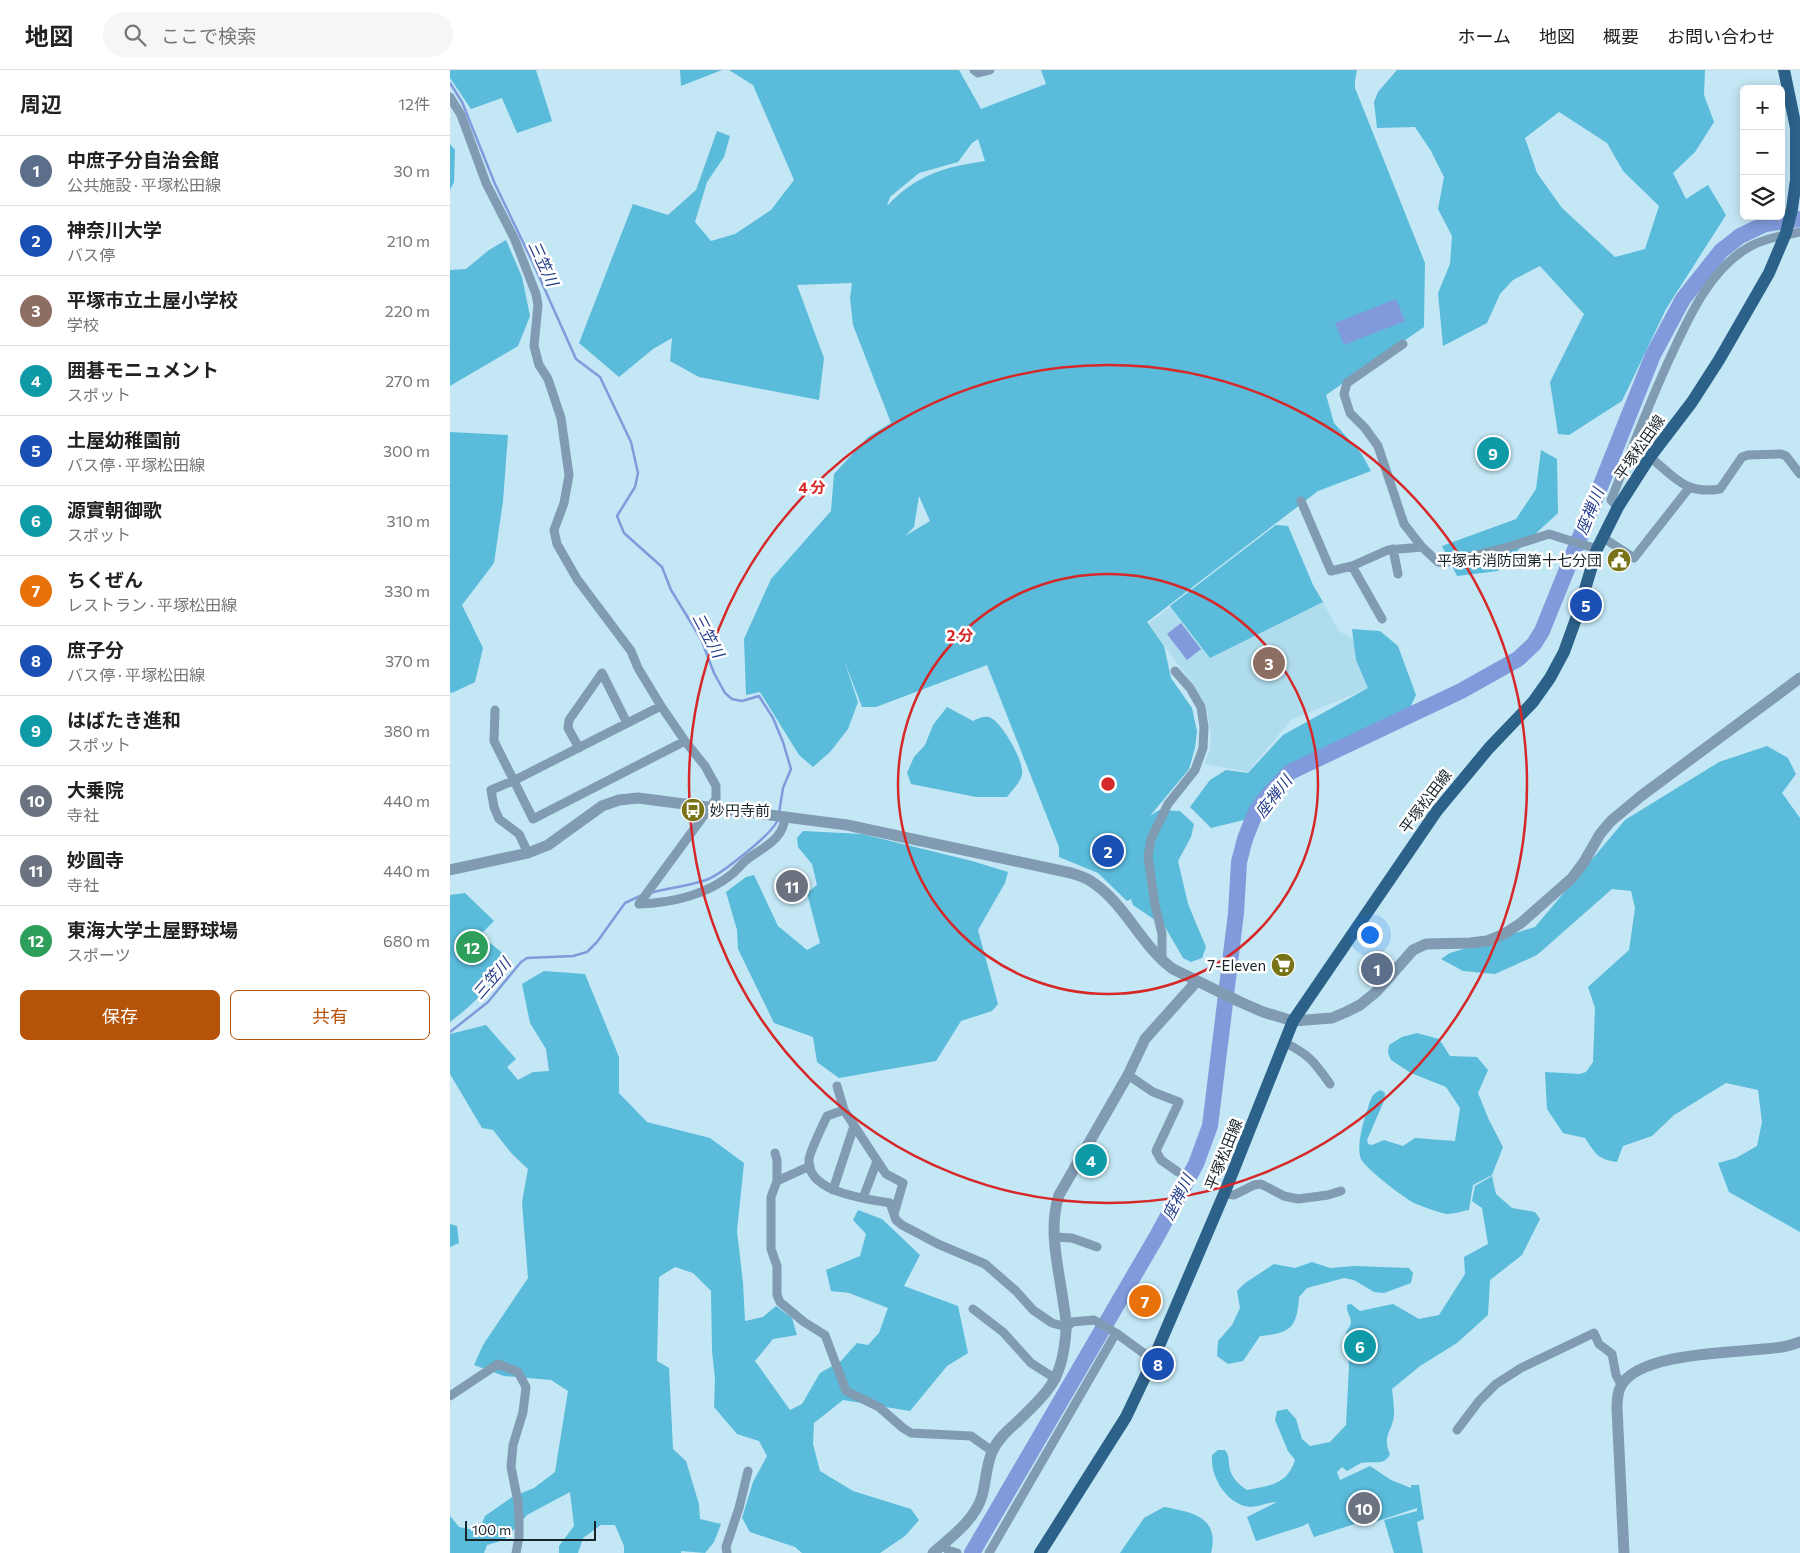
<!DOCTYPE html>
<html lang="ja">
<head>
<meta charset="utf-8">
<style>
	:root { --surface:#fff; --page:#f6f6f6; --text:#222; --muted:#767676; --line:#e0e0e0; --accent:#b45309 }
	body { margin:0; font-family:Commissioner,"Noto Sans JP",sans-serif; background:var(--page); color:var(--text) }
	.controls { position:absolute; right:15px; top:15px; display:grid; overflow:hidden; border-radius:8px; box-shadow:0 2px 12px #0003 }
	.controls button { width:45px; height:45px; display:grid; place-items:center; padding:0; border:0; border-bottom:1px solid var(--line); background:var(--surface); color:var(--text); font:25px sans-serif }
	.scale { position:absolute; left:15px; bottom:12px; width:131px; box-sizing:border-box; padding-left:5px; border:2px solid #17252a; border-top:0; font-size:14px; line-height:18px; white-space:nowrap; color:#17252a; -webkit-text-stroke:4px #fff; paint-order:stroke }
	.you { position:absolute; left:919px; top:864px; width:18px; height:18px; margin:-12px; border:4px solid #fff; border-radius:50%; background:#1a73e8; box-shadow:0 0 0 8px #1a73e833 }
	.badge { display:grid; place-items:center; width:32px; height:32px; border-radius:50%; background:var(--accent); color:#fff; font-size:16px; font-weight:700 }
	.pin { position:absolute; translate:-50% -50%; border:2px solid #fff; box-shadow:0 1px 5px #0006 }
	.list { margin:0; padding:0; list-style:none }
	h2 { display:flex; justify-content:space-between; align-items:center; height:65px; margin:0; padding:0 20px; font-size:21px }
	h2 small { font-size:16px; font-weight:400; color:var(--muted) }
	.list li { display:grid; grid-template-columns:32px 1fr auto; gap:15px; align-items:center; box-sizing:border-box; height:70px; padding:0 20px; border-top:1px solid var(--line) }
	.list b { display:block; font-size:19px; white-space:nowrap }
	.list p { margin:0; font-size:16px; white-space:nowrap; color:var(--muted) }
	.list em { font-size:16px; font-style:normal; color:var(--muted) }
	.actions { display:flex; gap:10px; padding:15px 20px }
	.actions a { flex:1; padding:11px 0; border:1px solid var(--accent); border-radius:8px; text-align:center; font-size:18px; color:var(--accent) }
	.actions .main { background:var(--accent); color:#fff }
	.icon { flex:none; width:28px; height:28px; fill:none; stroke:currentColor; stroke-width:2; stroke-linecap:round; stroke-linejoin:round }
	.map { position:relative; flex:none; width:1350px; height:1483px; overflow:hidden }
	header { display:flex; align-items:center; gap:30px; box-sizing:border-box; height:70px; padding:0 25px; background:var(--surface); border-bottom:1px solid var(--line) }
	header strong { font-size:24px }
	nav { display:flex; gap:28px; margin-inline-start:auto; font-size:18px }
	.search { width:350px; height:45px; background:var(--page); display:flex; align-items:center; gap:12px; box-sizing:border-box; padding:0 18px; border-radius:28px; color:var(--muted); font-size:19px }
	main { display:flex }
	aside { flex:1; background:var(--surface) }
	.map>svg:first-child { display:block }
</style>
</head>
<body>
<header>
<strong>地図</strong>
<div class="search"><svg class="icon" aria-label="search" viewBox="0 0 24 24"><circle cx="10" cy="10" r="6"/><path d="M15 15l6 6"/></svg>ここで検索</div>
<nav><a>ホーム</a><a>地図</a><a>概要</a><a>お問い合わせ</a></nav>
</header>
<main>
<aside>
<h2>周辺<small>12件</small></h2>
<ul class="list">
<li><span class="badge" style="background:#5c6f8a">1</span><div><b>中庶子分自治会館</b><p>公共施設 · 平塚松田線</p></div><em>30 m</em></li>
<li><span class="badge" style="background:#1a4fb4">2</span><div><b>神奈川大学</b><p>バス停</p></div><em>210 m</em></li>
<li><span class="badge" style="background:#8d6e63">3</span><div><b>平塚市立土屋小学校</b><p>学校</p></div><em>220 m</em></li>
<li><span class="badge" style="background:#0f9aa8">4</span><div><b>囲碁モニュメント</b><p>スポット</p></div><em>270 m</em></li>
<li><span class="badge" style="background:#1a4fb4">5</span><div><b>土屋幼稚園前</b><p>バス停 · 平塚松田線</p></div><em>300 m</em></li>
<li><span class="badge" style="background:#0f9aa8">6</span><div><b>源實朝御歌</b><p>スポット</p></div><em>310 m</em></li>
<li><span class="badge" style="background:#e8710a">7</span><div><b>ちくぜん</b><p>レストラン · 平塚松田線</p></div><em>330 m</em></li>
<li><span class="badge" style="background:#1a4fb4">8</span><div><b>庶子分</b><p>バス停 · 平塚松田線</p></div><em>370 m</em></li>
<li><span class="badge" style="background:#0f9aa8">9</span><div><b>はばたき進和</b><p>スポット</p></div><em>380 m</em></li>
<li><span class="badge" style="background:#6b7280">10</span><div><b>大乗院</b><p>寺社</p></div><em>440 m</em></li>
<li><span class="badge" style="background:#6b7280">11</span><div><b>妙圓寺</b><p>寺社</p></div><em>440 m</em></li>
<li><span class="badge" style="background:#2e9e5b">12</span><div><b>東海大学土屋野球場</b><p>スポーツ</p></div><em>680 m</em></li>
</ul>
<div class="actions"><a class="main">保存</a><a>共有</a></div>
</aside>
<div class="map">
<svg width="1350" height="1483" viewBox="0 0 1350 1483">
	<rect width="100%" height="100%" fill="#c3e7f4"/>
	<path fill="#b0dded" d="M826,455L838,456L863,515L889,561L905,570L919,618L841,650L798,702L754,694L760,680L761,664L757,642L744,616L698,554Z"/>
	<path fill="#5abbda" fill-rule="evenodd" d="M0,0H86L102,51L67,63L52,28L21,39L0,8Z
		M230,0H272L231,16Z
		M279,0H509L531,39L596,14L591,0H907L905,10V18L975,193L974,257L876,325L884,353L911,383L921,401L868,421L697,552L714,576L721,608L742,638L747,661L745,678L739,699L700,746L709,740L730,741L744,754L741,767L728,791L738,834L756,877L752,888L741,892L733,888L715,857L683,835L681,829L677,831L648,803L609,787V777L537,595L426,637H412L394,590L408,632L398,659L380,682L363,697L349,685L310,622L296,625L294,569L321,509L381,441L384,404L418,367L441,353L403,255L400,228L402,213L347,215L374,288L369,330L249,307L220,291L222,268L203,279L169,307L129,273L183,134L218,145L246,120L267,61L280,66L274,87L257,112L245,152L261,171L285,164L321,140L344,110L303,15ZM528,69L535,91C494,97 466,105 437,136L440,127L469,103L508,92L522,73ZM469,426L480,451L455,466L464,457Z
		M947,0H1255L1254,25L1264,52L1245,82L1223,103L1236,129L1258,115L1276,145L1216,239L1172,331L1119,365L1108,364L1100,312L1134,244L1090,196L1063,210L1050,224L1037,253L993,276L988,223L1000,194L1002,166L988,139L994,107L981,81L965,57L927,58L924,32L928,22ZM1109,42L1157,73L1173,101L1209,136L1195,179L1165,187L1112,138L1087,103L1075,68Z
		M0,74L5,80L4,112L0,120Z
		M56,170L72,207L80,246L68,276L0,316V200L16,199L39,180Z
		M0,362L58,365L53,431L44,493L12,535L33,578L25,612L2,623L0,622Z
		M1091,380L1107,389L1108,443L1072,476L1048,501L1007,506L992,476L1066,449L1086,419Z
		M826,455L838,456L863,515L873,532L760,588L720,536Z
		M902,559L930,561L948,576L966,625L959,640L922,664L852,699L824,726L794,750L761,758L740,737L760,710L776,700L798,703L833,665L918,618L906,590Z
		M497,637L523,651C527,649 533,646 538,647C550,648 575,692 572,705C570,713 562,720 557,727H526L461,714L457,703L464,687L475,675L483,655Z
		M1317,676L1338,688L1346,704L1332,723L1350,748V1162L1279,1122L1268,1093L1286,1088L1307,1076L1312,1052L1308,1020L1276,1013L1224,1045L1202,1066L1173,1076L1167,1092C1147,1089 1146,1084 1135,1068L1113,1063L1097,1039L1095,1002L1130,1004L1136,1002L1143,992L1145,938L1138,917L1179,880L1185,838L1181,821L1162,819L1087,885L1045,904L1013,901L991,889L1000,883L1085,857L1175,750L1269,692Z
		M353,761L412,764L522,791L558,802L555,813L528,860L548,934L542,941L511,951L486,991L389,1008L367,992L363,967L324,953L288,879L287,860L276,822L296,807L304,805L328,856L357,880L370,873L357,823L367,815L362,794L348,777L347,768Z
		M15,823L44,851L30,865L60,889C42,915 25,933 0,952V825Z
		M94,901L135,904L169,987V1023L197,1052L260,1068L294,1093L287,1161L293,1213L295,1251L313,1247L326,1236L342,1248L347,1265L323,1269L305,1291L340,1340L352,1334L370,1303L391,1291L407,1273L418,1275L429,1263L438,1238L399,1223L381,1221L376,1200L410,1186L416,1164L403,1150L408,1140L432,1149L470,1185L454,1216L508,1236L518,1283L497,1296L460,1341L393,1330L364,1353L363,1374L370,1401L403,1421L461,1439L469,1450L455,1466L430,1483H352L345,1477L300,1462L292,1448L303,1412L317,1386L309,1371L287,1364L264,1337L265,1309L262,1281L261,1221L243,1203L225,1197L209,1207L207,1291L219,1298L223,1379L236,1391L249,1434L250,1449L271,1454L264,1472L255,1483L231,1481V1483H174V1476L165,1455H151L133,1468L128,1483H109V1476L124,1456L120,1422L77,1445L54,1470L37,1475L34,1483H0V1446L9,1457L29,1461L35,1446L62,1427L84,1418L105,1402L118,1321L101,1310L54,1306L24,1295L33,1275L78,1208L72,1132L78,1099L62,1084L43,1060L32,1058L0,1004V964L36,955L66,989L57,997L68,1010L83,1002L99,1001L96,979L80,953L72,914Z
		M967,963L989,969L1000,986L1027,987L1038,1000L1028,1023L1039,1050L1053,1077L1042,1105L1023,1115L1019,1140C1012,1141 1004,1144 997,1144C989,1143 971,1136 964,1133C954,1128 915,1098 911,1089C906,1078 913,1052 917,1041C920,1032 921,1023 931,1020L935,1023L934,1031L917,1070L918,1074L922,1075L934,1070L953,1076L965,1068L1005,1071L1010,1038L996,1017L961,1003L941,990L938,983L939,975L952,967Z
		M1042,1106L1046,1124L1062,1138L1085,1142L1090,1149L1072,1185L1040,1210L1038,1245L1007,1273L970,1296L942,1319C943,1327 944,1335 944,1343C944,1360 931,1365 940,1384C934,1397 923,1390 911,1393C907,1395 901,1399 897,1401L892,1397L887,1402L890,1410L920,1396L941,1410L961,1418V1415H969L974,1449L967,1452L973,1483H944L934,1450L967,1441V1438L916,1455L914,1451L864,1467L858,1453L853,1456L806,1471L797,1447L827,1432C819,1432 807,1437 800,1437C777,1435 760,1407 762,1385L768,1380H775C780,1386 778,1392 780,1400C783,1409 789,1415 797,1420C819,1416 837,1415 845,1390L838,1381L825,1350L827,1341L837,1339L846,1349L852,1369L860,1376L880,1372L896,1355L899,1296L896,1262C907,1248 896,1247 897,1235L901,1234L910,1241L943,1234L969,1249L989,1245L1015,1204L1014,1187L1038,1174L1032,1138L1022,1131L1025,1116Z
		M0,1154L7,1156L9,1173L0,1177Z
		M862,1192L880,1198L904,1196L959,1198L963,1203L961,1213L934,1223L924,1222L904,1210L894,1208L857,1218L849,1227C847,1259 840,1263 810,1266L793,1291L778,1294L767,1286L768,1271L782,1255L790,1238L787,1221L795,1213L824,1194L845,1198Z
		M714,1437C742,1442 770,1447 761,1483H670L694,1448Z"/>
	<path fill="#809adc" d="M946,229L955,251L894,275L885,253Z
		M731,553L751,579L737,590L717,564Z"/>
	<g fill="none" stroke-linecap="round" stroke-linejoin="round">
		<path stroke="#809adc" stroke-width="2.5" d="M0,13L12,32L45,114L83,193L126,289L150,307L181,372L188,403L185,417L167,446L174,463L212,497L221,520L251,569L264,603L275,623L282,629L292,631L309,626L323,648L333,672L341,699L333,718L329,743
			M200,823C219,818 238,816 256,810C270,805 327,761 328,748
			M0,962L38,932L71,892L77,888L123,886L137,882L147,872L175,833L190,826"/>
		<path stroke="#809adc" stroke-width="16" d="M522,1483L707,1166L746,1094L760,1056L786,843L789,792L795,769L806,741L818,725L840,702L1011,621L1068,589L1084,574L1092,561L1120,492L1203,285L1233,229L1271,181L1290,166L1315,154L1350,149"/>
		<path stroke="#809bb2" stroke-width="9" d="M524,0L528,3L540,0
			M0,27L11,45L36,113L65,170L86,224L88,235L84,276L89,295L98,309L111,348L119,405L114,433L104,460L107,474L127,509L181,581L188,598L211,636L235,671L255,696L266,716V729L189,834
			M953,274L897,313L894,324L900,343L915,358L928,376L954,454L972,477L988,492L994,493L1058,477L1099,464L1147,479
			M1200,387C1224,407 1236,425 1270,419L1292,387L1298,385L1331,384L1336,386L1350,404
			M851,431L881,501L902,496L938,480L972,477
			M1168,437L1161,430C1180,383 1198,336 1219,290C1238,249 1259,200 1299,177C1315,168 1332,166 1350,162
			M1152,467L1184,488L1239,418
			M943,479L948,504
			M902,496L932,549
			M45,640L44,671L83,749L235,671
			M129,678L118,658L119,650L152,603L177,653
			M78,783L69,764L49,749L44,737L41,720L65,710L211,636
			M189,834C221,833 257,825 282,804C288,799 293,792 299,788C315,776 334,769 335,746
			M712,891V864L705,835L698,787L701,769L718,734L745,700L753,678L754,657L751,637L740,618L725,601
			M835,973C859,984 865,993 880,1014
			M678,1005L703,1022L729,1032L706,1081L711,1090L728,1102
			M387,1016L394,1040L422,1083L436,1104L453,1113L444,1144
			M394,1040L377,1046C373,1055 359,1083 359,1090C357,1123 418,1129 440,1133L446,1150L452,1155L488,1174L535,1194L566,1221L583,1240L602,1253L617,1257L622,1252L644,1250L666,1263L703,1290
			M325,1083L327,1090V1111L321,1127V1179L327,1196V1225L330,1232L354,1252L375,1265L396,1321L429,1337L453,1358L461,1363L521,1366L542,1381
			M327,1111L360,1096
			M383,1120L404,1056
			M774,1124L784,1125L804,1115L811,1114L834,1126L848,1129L878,1125L891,1121
			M413,1128L427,1091
			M604,1167L622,1168L647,1177
			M523,1239L553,1262L581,1293L606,1309
			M0,1326L48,1294L68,1302L76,1317L73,1342L63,1375L61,1397L68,1432L69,1447V1467L66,1483
			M1007,1360L1029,1331L1046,1314L1071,1298L1144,1263L1149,1274L1162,1284L1166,1305L1171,1314
			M493,1474L498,1480L507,1483
			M277,1483L276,1477L289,1438L298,1401
			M539,1483L666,1263"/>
		<path stroke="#809bb2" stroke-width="11" d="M0,800L78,783L98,775L152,736L169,730L188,728L397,755L621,803C627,805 634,807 639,810C675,832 690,875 723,899L788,931L813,942L843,951L882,948L896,942L910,935L926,922L963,880L976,874L1020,873L1037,871L1054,864L1071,853L1122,808L1134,792L1150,764L1161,751L1191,726L1350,608
			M483,1483C501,1467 525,1450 532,1426C536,1412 536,1396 542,1382C547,1370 557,1361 566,1353C600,1320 613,1309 616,1260C617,1250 614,1239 613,1230C608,1195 598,1159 609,1125L678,1005L695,969L747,911
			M1174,1483L1167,1338C1167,1331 1167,1323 1171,1316C1190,1280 1296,1283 1332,1277C1338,1276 1344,1274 1350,1272"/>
		<path stroke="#2c618a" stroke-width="12" d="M590,1483L676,1347L703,1290L774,1124L843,951L986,742L1039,678L1083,632L1100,608L1114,582L1127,546L1147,479L1168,437L1200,387L1242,332L1269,290L1319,203L1336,163L1342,139L1346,110V58L1334,0"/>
	</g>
	<g fill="none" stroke="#d62828" stroke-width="2.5">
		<circle cx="658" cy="714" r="210"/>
		<circle cx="658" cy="714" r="419"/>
	</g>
	<defs>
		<g id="civic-disc" transform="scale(1.25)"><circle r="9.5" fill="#787317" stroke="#fff"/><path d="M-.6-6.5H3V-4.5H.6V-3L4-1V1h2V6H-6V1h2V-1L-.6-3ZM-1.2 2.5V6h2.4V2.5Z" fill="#fff"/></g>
		<g id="bus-disc" transform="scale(1.25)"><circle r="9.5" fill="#787317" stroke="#fff"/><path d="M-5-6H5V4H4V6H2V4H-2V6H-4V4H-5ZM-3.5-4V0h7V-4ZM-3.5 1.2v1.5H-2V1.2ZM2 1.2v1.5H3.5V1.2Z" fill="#fff"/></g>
		<g id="supermarket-disc" transform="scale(1.25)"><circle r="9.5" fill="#787317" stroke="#fff"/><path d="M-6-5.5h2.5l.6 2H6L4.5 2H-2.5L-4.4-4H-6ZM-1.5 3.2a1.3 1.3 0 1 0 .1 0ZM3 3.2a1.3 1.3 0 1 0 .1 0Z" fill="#fff"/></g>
	</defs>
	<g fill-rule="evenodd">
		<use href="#civic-disc" x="1169" y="490"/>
		<use href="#bus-disc" x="243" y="740"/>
		<use href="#supermarket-disc" x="833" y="895"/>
	</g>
	<g text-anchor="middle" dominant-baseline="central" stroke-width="5" stroke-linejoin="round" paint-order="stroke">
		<g font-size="15" fill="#17252a" stroke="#fff">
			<text transform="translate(1189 377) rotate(-55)">平塚松田線</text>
			<text transform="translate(975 731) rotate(-53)">平塚松田線</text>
			<text transform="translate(773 1084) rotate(-68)">平塚松田線</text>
		</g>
		<g font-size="15" fill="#17252a" stroke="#fff" text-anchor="end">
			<text x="1152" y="490">平塚市消防団第十七分団</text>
			<text x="260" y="740" text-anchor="start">妙円寺前</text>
			<text x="816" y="895">7-Eleven</text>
		</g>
		<g font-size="16" font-style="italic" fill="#253d8b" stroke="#fff">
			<text transform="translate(94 193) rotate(65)">三笠川</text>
			<text transform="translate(1139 441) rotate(-68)">座禅川</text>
			<text transform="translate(259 565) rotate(62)">三笠川</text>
			<text transform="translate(823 726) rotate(-52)">座禅川</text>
			<text transform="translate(41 908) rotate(-49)">三笠川</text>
			<text transform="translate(727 1127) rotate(-63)">座禅川</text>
		</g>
	</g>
	<circle cx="658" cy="714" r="8" fill="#d62828" stroke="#fff" stroke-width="2.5"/>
	<g font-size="15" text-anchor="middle" font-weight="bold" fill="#d62828" stroke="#fff" stroke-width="5" stroke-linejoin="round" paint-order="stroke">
		<text x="362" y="423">4 分</text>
		<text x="510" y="571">2 分</text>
	</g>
</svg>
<div class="controls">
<button>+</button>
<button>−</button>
<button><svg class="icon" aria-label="layers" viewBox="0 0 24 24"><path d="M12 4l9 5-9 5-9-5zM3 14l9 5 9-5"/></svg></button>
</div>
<div class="scale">100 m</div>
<div class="you"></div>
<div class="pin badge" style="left:927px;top:899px;background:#5c6f8a">1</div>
<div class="pin badge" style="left:658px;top:781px;background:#1a4fb4">2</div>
<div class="pin badge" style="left:819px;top:593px;background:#8d6e63">3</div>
<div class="pin badge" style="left:641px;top:1090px;background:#0f9aa8">4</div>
<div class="pin badge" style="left:1136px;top:535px;background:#1a4fb4">5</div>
<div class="pin badge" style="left:910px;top:1276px;background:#0f9aa8">6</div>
<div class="pin badge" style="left:695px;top:1231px;background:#e8710a">7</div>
<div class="pin badge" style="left:708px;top:1294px;background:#1a4fb4">8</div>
<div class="pin badge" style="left:1043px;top:383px;background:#0f9aa8">9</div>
<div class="pin badge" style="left:914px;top:1438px;background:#6b7280">10</div>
<div class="pin badge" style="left:342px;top:816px;background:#6b7280">11</div>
<div class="pin badge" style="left:22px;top:877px;background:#2e9e5b">12</div>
</div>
</main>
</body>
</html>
